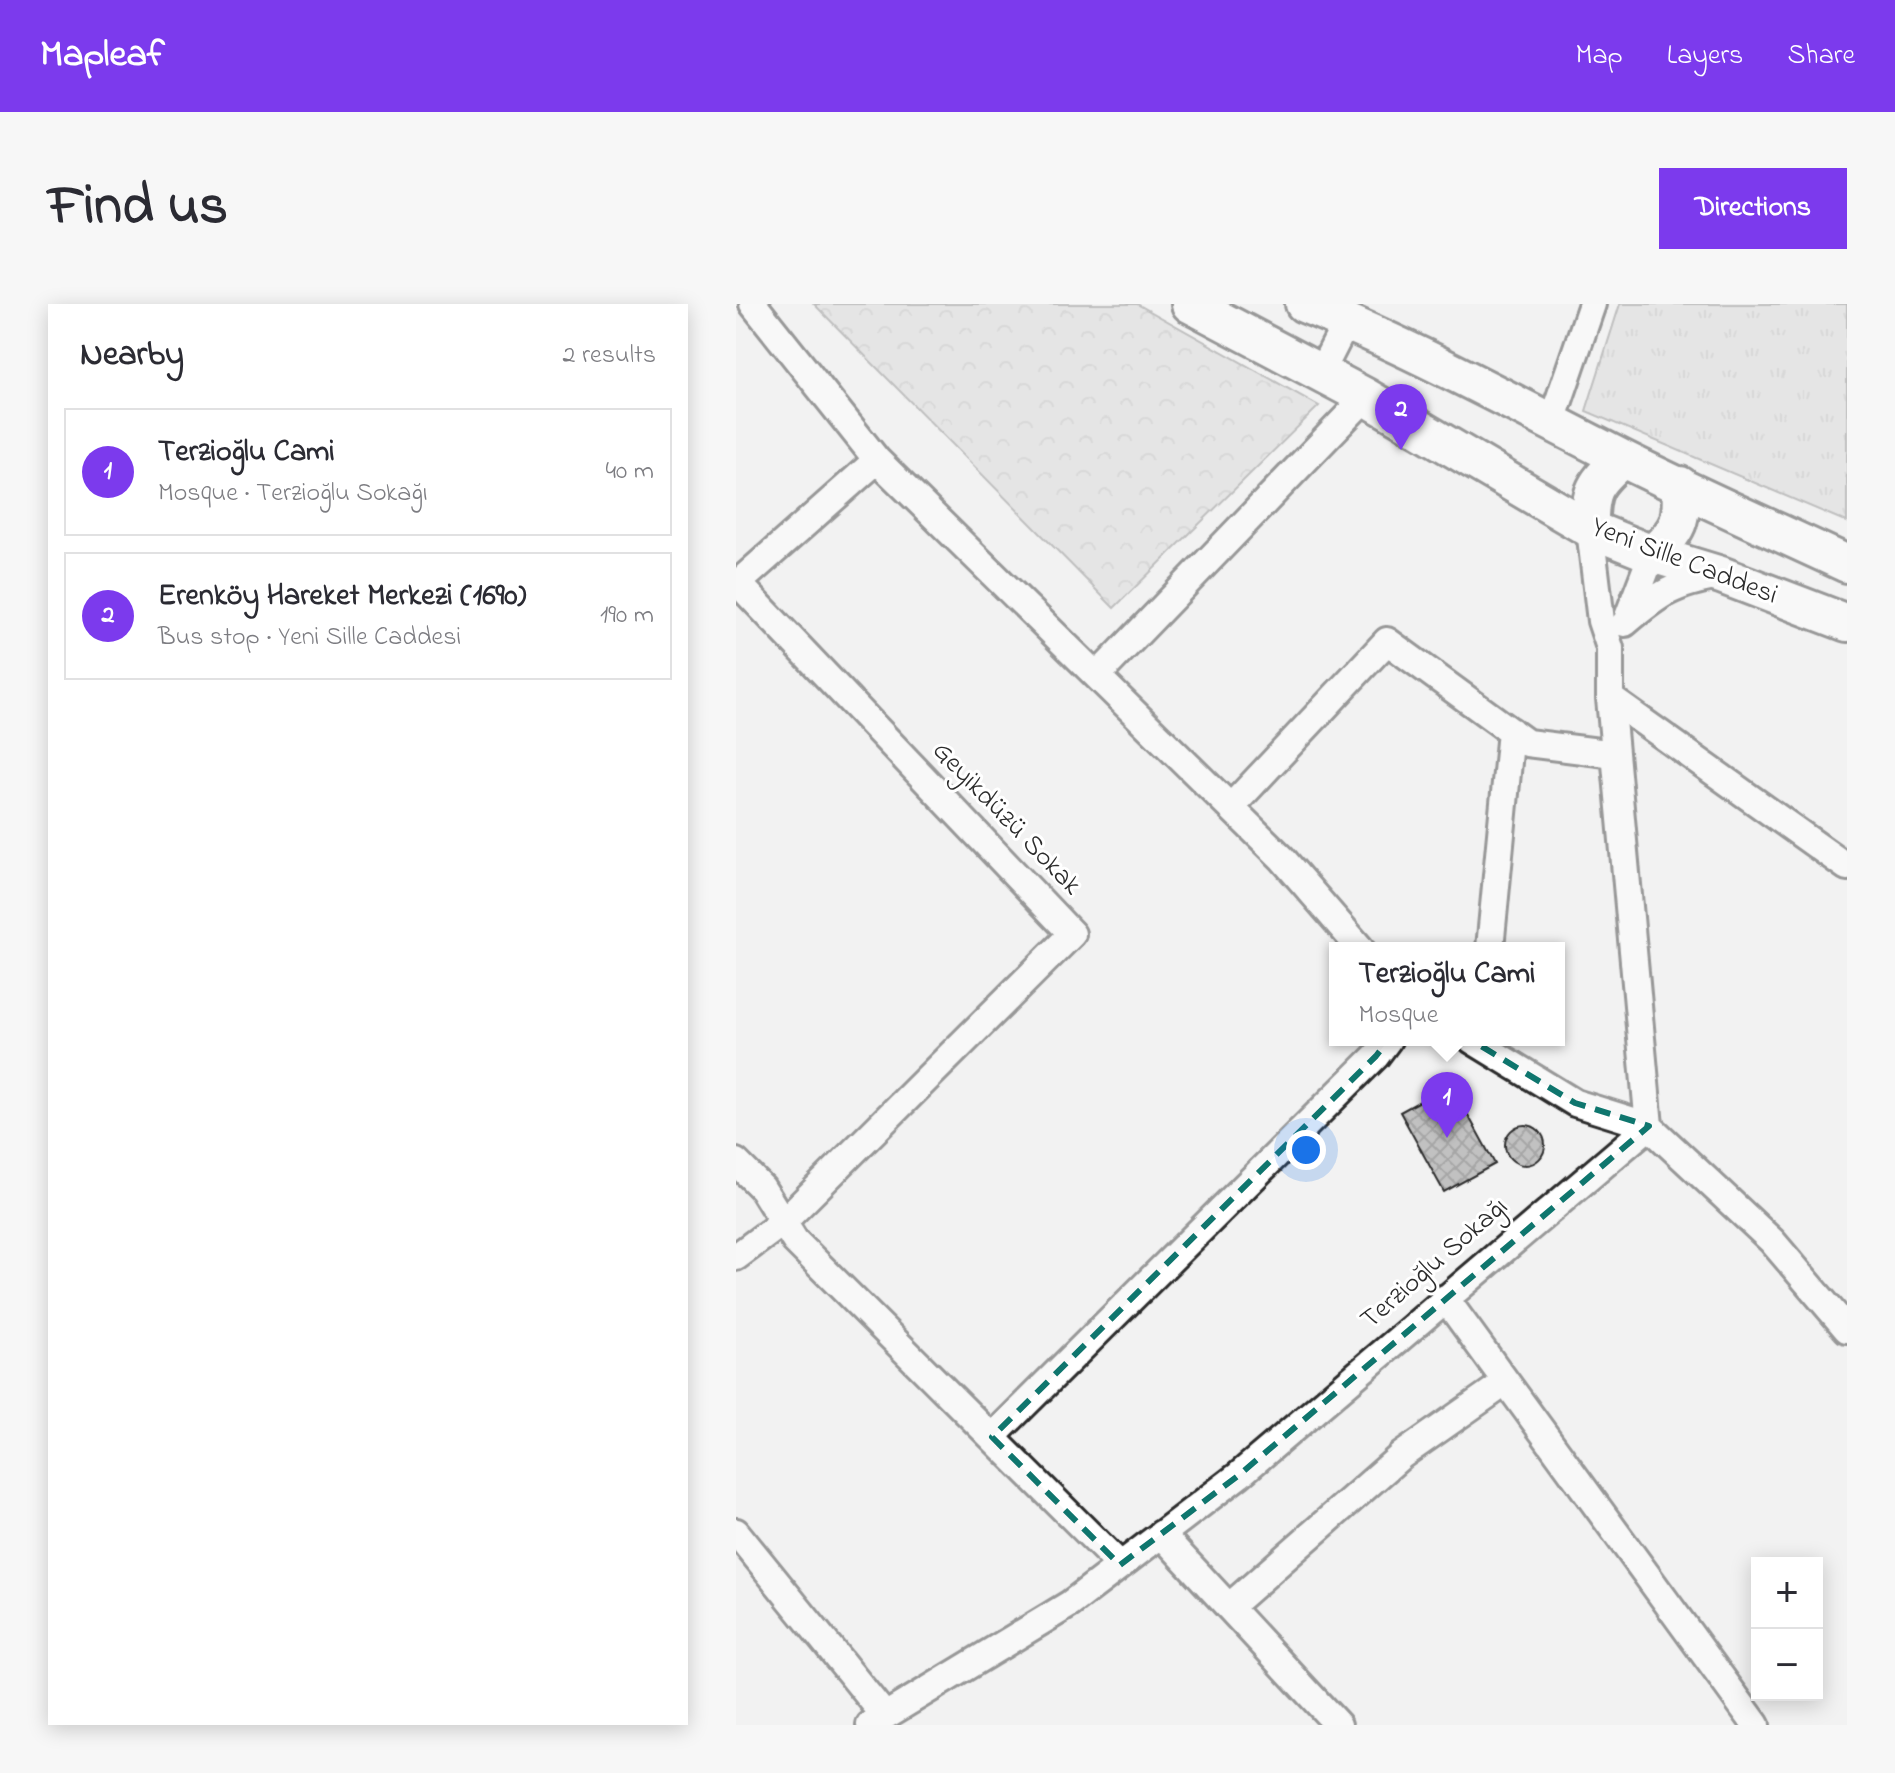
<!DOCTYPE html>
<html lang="en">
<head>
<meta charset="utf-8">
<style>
	:root { --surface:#fff; --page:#f7f7f7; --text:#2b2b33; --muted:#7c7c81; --line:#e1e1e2; --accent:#7c3aed }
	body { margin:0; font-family:"Indie Flower",sans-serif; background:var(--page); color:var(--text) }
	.controls { position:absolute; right:24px; bottom:24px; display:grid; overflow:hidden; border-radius:0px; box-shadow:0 4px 20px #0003 }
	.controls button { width:72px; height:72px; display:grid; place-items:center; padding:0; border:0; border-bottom:2px solid var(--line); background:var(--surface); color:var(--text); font:40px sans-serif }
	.you { position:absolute; left:570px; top:846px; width:28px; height:28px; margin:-20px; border:6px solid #fff; border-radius:50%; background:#1a73e8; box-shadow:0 0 0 12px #1a73e833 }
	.badge { display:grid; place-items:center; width:52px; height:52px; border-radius:50%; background:var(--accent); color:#fff; font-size:26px; font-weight:700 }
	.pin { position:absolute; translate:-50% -66px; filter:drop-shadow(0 2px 4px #0008) }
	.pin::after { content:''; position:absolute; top:42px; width:28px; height:24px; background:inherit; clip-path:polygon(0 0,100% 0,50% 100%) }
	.popup { position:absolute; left:593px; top:638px; width:236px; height:104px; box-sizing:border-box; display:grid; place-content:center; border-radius:0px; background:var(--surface); filter:drop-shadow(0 2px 6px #0005); font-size:26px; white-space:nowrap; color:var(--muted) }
	.popup b { font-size:30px; color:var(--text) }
	.popup::after { content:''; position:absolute; left:50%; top:100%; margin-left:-16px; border:16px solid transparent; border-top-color:var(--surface) }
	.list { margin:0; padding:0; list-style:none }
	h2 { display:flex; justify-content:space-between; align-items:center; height:104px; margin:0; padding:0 32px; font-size:34px }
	h2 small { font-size:26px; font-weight:400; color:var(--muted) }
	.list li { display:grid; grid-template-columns:52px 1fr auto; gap:24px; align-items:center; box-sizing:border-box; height:128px; margin:0 16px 16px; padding:0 16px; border:2px solid var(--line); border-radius:0px }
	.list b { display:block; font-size:30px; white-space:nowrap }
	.list p { margin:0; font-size:26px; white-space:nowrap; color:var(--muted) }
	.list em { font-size:26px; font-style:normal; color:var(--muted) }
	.map { position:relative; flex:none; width:1111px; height:1421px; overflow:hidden; border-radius:0px }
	header { display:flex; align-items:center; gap:48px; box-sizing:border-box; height:112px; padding:0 40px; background:var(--accent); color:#fff }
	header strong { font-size:38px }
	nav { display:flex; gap:44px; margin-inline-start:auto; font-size:28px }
	.intro { display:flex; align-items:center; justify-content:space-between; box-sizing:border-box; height:192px; padding:0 48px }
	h1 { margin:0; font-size:56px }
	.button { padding:20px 36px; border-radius:0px; background:var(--accent); color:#fff; font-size:28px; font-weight:700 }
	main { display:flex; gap:48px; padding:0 48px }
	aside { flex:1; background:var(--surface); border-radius:0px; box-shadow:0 4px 20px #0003 }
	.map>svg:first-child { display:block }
</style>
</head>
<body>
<header>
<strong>Mapleaf</strong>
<nav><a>Map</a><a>Layers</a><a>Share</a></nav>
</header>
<div class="intro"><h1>Find us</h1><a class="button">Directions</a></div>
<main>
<aside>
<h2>Nearby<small>2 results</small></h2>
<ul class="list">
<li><span class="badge">1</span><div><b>Terzioğlu Cami</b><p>Mosque · Terzioğlu Sokağı</p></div><em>40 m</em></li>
<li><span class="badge">2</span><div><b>Erenköy Hareket Merkezi (1690)</b><p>Bus stop · Yeni Sille Caddesi</p></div><em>190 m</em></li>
</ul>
</aside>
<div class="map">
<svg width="1111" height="1421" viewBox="0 0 1111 1421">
	<defs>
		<pattern id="grass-tufts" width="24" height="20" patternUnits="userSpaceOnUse" patternTransform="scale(2)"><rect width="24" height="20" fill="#d5d5d5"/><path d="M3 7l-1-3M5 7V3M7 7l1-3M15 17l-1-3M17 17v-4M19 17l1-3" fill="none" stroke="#b7b7b7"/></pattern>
		<pattern id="park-crowns" width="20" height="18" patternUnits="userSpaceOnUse" patternTransform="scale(2)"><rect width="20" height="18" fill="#d5d5d5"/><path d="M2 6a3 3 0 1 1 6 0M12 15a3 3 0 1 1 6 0" fill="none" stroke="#b7b7b7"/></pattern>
		<pattern id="building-cross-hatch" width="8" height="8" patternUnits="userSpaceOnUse" patternTransform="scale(2)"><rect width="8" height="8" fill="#c1c1c1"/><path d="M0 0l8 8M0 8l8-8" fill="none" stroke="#a6a6a6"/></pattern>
	</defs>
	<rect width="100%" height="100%" fill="#f2f2f2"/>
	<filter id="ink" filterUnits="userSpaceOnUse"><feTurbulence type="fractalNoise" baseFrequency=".0125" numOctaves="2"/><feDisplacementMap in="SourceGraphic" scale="16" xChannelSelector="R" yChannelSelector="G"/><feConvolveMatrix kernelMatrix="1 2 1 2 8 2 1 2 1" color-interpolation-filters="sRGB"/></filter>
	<g filter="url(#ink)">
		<path fill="url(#grass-tufts)" stroke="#808080" stroke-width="2" d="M884,0H1111V218L850,107Z"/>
		<path fill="url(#park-crowns)" stroke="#808080" stroke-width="2" d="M78,0H401L583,102L378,304Z"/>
		<path fill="url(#building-cross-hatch)" stroke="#2b2b2b" stroke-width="2" d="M715,780L759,860L708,888L664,808Z
			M769 841a20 20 0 1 1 40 0a20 20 0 1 1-40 0Z"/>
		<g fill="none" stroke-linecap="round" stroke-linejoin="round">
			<g stroke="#2b2b2b" stroke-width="32">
				<path id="minor" d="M17,0L141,156L546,554L624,644
					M584,70L611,17
					M816,117L856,0
					M0,281L141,156
					M892,313L916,250
					M889,319C924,289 938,280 984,272
					M361,372L630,93
					M874,394L1111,563
					M495,503L651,337L791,439L879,450
					M754,644L775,427
					M736,736L839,799L913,822L1036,937L1111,1025
					M0,858L26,884L59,937L384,1261
					M0,953L47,918L336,630L2,279
					M709,994L1020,1421
					M256,1133L640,752L652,736
					M0,1228L149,1412
					M425,1230L602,1421
					M493,1303L666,1151L770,1078
					M134,1421L334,1300L503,1171L913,822L874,394V344L865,317L854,225"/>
			</g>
			<g stroke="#2b2b2b" stroke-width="42">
				<path id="secondary" d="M454,0L630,93L854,225L916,250L985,271L1111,319
					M568,0C677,44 780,101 885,154C959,191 1036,225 1111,260
					M854,225C853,187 858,179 886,155
					M916,250C943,226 947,217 944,181"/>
			</g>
			<use href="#minor" stroke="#fff" stroke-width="26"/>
			<use href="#secondary" stroke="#fff" stroke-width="36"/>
		</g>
	</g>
	<path d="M0 0H1111V1421H0ZM679,702L839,799L913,822L503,1171L384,1261L256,1133L640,752Z" fill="#f2f2f2" fill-opacity=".55" fill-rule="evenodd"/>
	<path fill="none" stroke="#0f766e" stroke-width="6" stroke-dasharray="16 10" stroke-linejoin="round" d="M679,702L839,799L913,822L503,1171L384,1261L256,1133L640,752Z"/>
	<g text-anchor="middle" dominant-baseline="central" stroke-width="6" stroke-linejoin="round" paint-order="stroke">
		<g font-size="28" fill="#2b2b2b" stroke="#fff">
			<text transform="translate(948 258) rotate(21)">Yeni Sille Caddesi</text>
			<text transform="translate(270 515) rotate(46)">Geyikdüzü Sokak</text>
			<text transform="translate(699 960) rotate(-41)">Terzioğlu Sokağı</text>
		</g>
	</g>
</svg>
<div class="controls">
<button>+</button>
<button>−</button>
</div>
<div class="you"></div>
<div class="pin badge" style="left:711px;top:834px">1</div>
<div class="popup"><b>Terzioğlu Cami</b>Mosque</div>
<div class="pin badge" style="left:665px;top:146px">2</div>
</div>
</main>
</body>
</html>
